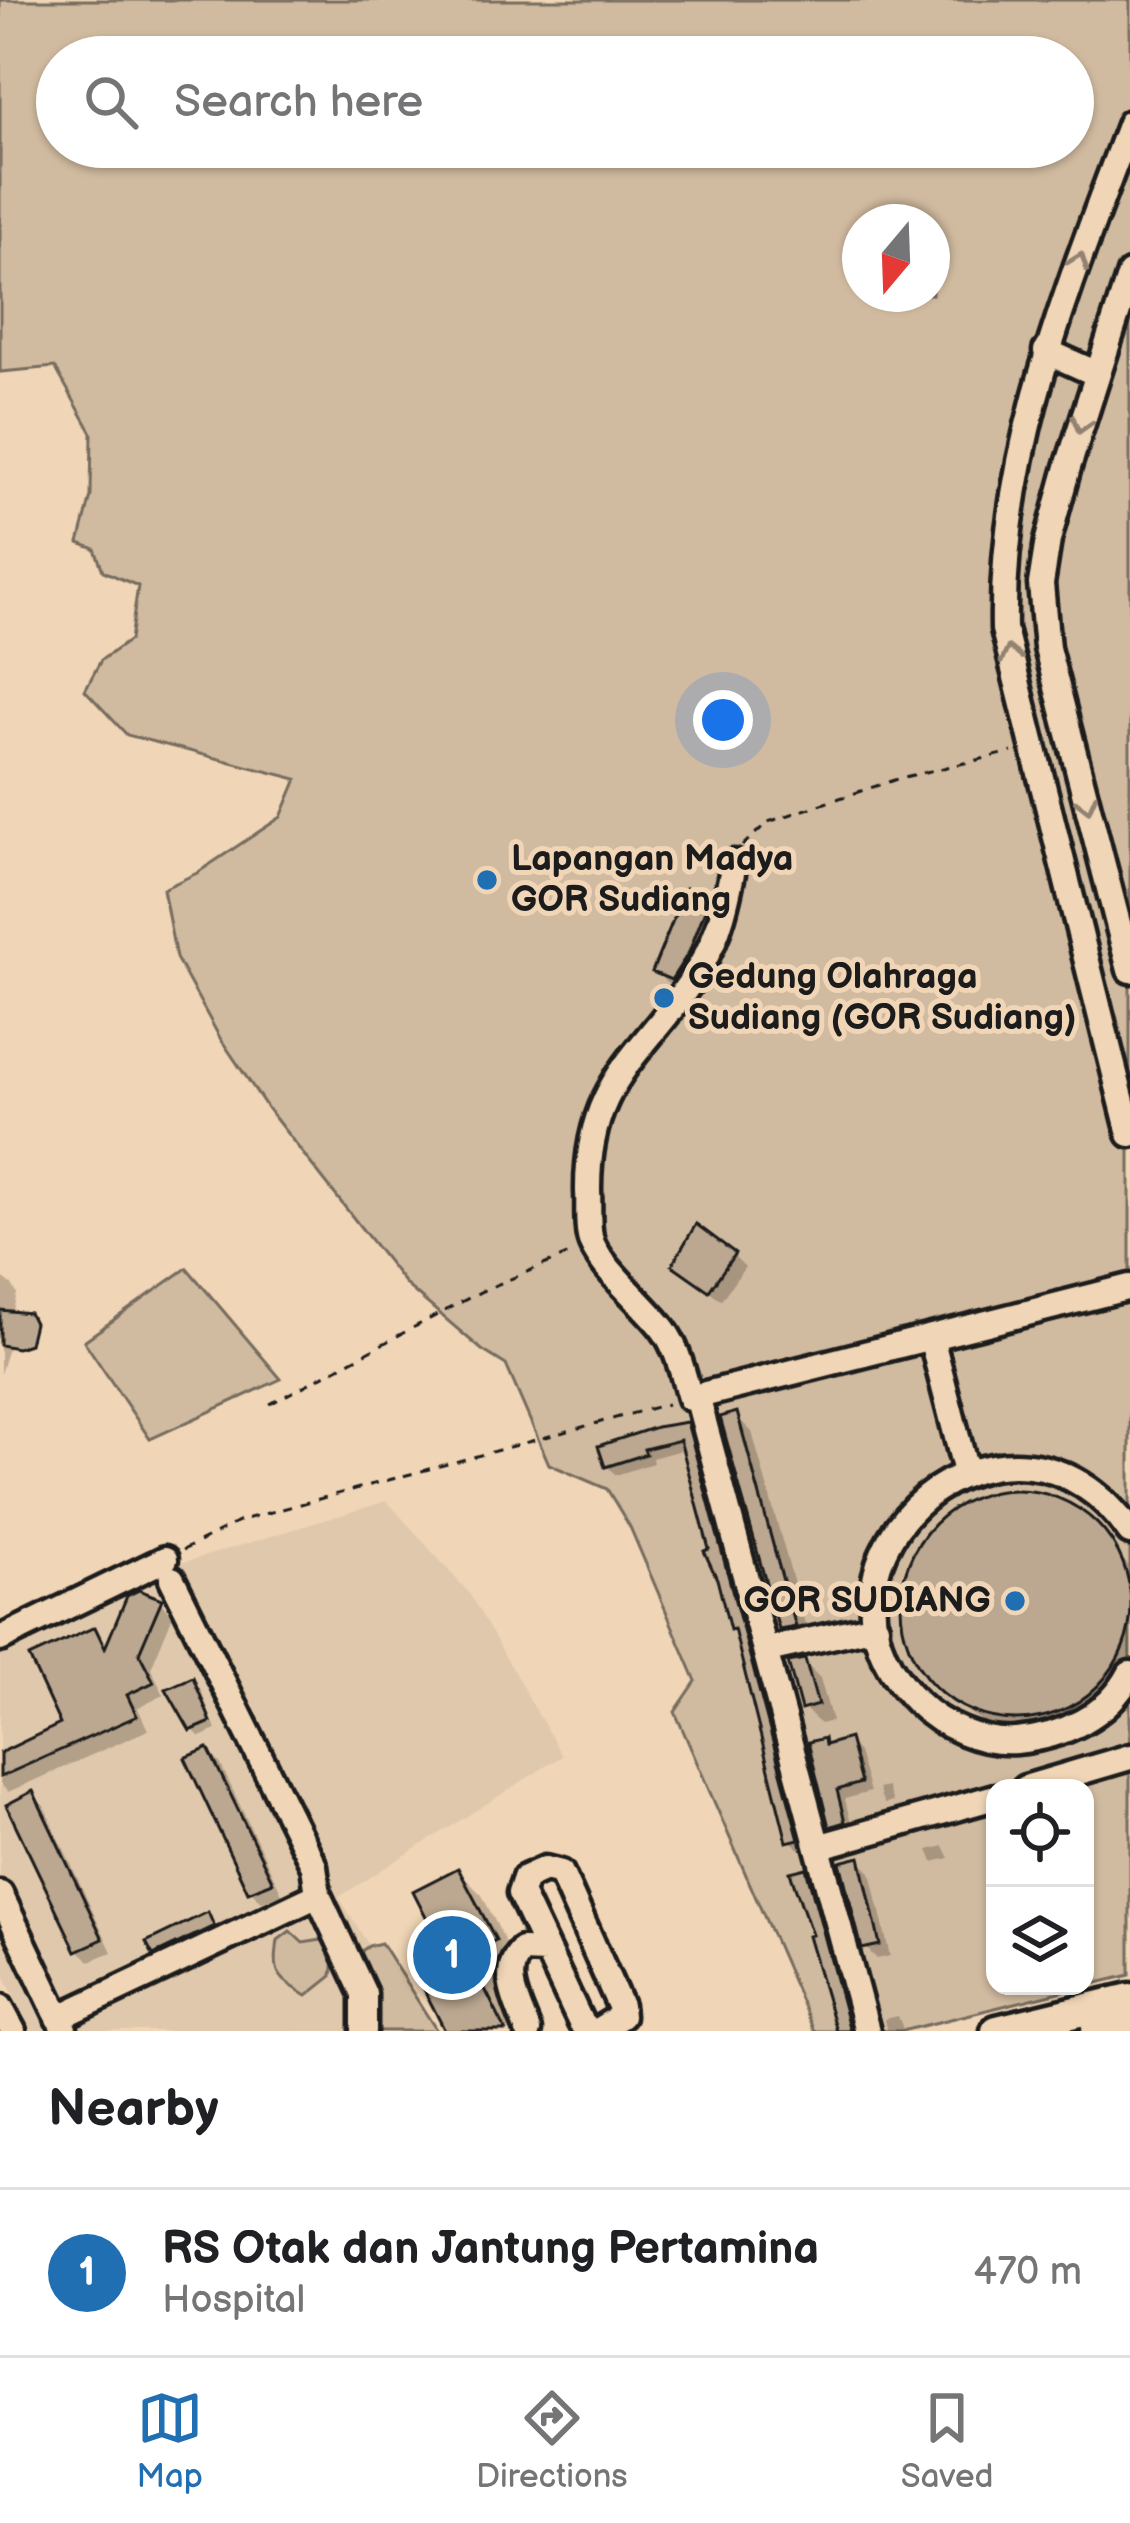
<!DOCTYPE html>
<html lang="en">
<head>
<meta charset="utf-8">
<style>
	:root { --surface:#fff; --page:#f6f6f6; --text:#202124; --muted:#757577; --line:#e0e0e0; --accent:#1f6fb2 }
	body { margin:0; font-family:"Balsamiq Sans",sans-serif; background:var(--page); color:var(--text) }
	.controls { position:absolute; right:36px; bottom:36px; display:grid; overflow:hidden; border-radius:24px; box-shadow:0 3px 9px #0004 }
	.controls button { width:108px; height:108px; display:grid; place-items:center; padding:0; border:0; border-bottom:3px solid var(--line); background:var(--surface); color:var(--text); font:60px sans-serif }
	.compass { position:absolute; left:842px; top:204px; width:108px; height:108px; border-radius:50%; background:var(--surface); box-shadow:0 3px 9px #0004; rotate:199deg }
	.you { position:absolute; left:723px; top:720px; width:42px; height:42px; margin:-30px; border:9px solid #fff; border-radius:50%; background:#1a73e8; box-shadow:0 0 0 18px #1a73e833 }
	.badge { display:grid; place-items:center; width:78px; height:78px; border-radius:50%; background:var(--accent); color:#fff; font-size:39px; font-weight:700 }
	.pin { position:absolute; translate:-50% -50%; border:6px solid #fff; box-shadow:0 3px 12px #0006 }
	.list { margin:0; padding:0; list-style:none }
	h2 { display:flex; justify-content:space-between; align-items:center; height:156px; margin:0; padding:0 48px; font-size:51px }
	h2 small { font-size:39px; font-weight:400; color:var(--muted) }
	.list li { display:grid; grid-template-columns:78px 1fr auto; gap:36px; align-items:center; box-sizing:border-box; height:168px; padding:0 48px; border-top:3px solid var(--line) }
	.list b { display:block; font-size:45px; white-space:nowrap }
	.list p { margin:0; font-size:39px; white-space:nowrap; color:var(--muted) }
	.list em { font-size:39px; font-style:normal; color:var(--muted) }
	.icon { flex:none; width:66px; height:66px; fill:none; stroke:currentColor; stroke-width:2; stroke-linecap:round; stroke-linejoin:round }
	.map { position:relative; flex:none; width:1130px; height:2031px; overflow:hidden }
	.search { position:absolute; background:var(--surface); box-shadow:0 3px 9px #0004; left:36px; right:36px; top:36px; height:132px; display:flex; align-items:center; gap:30px; box-sizing:border-box; padding:0 42px; border-radius:66px; color:var(--muted); font-size:45px }
	.sheet { height:324px; background:var(--surface) }
	nav { display:flex; justify-content:space-around; align-items:center; box-sizing:border-box; height:168px; border-top:3px solid var(--line); background:var(--surface); font-size:33px; color:var(--muted) }
	nav a { display:grid; justify-items:center; gap:6px }
	nav .on { color:var(--accent) }
	.map>svg:first-child { display:block }
</style>
</head>
<body>
<div class="map">
<svg width="1130" height="2031" viewBox="0 0 1130 2031">
	<rect width="100%" height="100%" fill="#f0d6b7"/>
	<filter id="ink" filterUnits="userSpaceOnUse"><feTurbulence type="fractalNoise" baseFrequency=".00833" numOctaves="2"/><feDisplacementMap in="SourceGraphic" scale="24" xChannelSelector="R" yChannelSelector="G"/><feConvolveMatrix kernelMatrix="1 2 1 2 8 2 1 2 1" color-interpolation-filters="sRGB"/></filter>
	<g filter="url(#ink)">
		<path fill="#e0c8ac" d="M387,1501L469,1593L562,1756L339,1897L422,2031H31L0,1967V1654L182,1563Z"/>
		<path fill="#d1bba0" stroke="#766c5e" stroke-width="3" fill-rule="evenodd" d="M0,0H1130V1975L1085,1986V1788H995V1986H1084L902,2031H814L675,1712L696,1681L630,1527L607,1489L549,1464L506,1365L482,1350L406,1285L268,1109L220,1038L176,958L163,889L197,873L281,817L297,779L127,735L85,690L101,660L130,640L138,586L103,571L95,549L79,543L91,496L92,433L55,367L0,372ZM57,57H1073V147H57ZM860,222H932V294H860Z
			M187,1268L281,1379L150,1439L84,1341Z
			M290,1931L303,1943L322,1940L334,1959L332,1976L307,1996C277,1977 273,1976 278,1940Z
			M381,1943L437,2031H364L348,1960L369,1946Z"/>
		<path fill="#0003" d="M708,900L720,912L684,990L667,983L655,972Z
			M733,1255L745,1267L721,1300L675,1264Z
			M0,1276L13,1286L17,1294L11,1318L0,1315Z
			M0,1340L8,1348L0,1374Z
			M736,1416L752,1432L810,1642L798,1645L782,1629Z
			M686,1425L695,1435L806,1848L799,1849L790,1840L739,1635L733,1629L685,1449L652,1458L653,1463L616,1475L607,1466Z
			M1008,1493L1054,1500L1092,1523L1130,1568V1678L1113,1703L1034,1735L991,1727L956,1704L913,1651L903,1609L910,1567L933,1529L968,1504Z
			M160,1602L173,1615L151,1668L164,1695L138,1708L148,1730L8,1792L0,1784V1756L64,1725L95,1631L109,1645Z
			M804,1662L820,1678L832,1721L820,1724L804,1708Z
			M192,1681L200,1688L216,1730L200,1737L192,1729Z
			M823,1741L829,1747L848,1741L858,1752L870,1792L845,1799L853,1832L842,1835L832,1825Z
			M208,1751L220,1763L282,1894L262,1902L250,1890Z
			M887,1787L893,1802L884,1804L878,1789Z
			M32,1795L44,1806L112,1952L90,1961L78,1950Z
			M944,1846L950,1858L933,1862L928,1850Z
			M859,1861L871,1872L890,1956L877,1959L865,1947Z
			M458,1871L482,1895L517,1965L498,1997L516,2031H448L445,1947Z
			M805,1871L813,1878L854,2031H839L816,1937Z
			M207,1916L220,1933L162,1961L155,1953Z
			M898,2016L904,2031H887L884,2019Z"/>
		<path fill="#bca891" stroke="#1c1c1c" stroke-width="3" d="M686,888L710,897L689,952L671,980L652,972Z
			M696,1224L735,1253L709,1291L672,1265Z
			M0,1310L29,1313L34,1323L29,1344L17,1348L0,1345Z
			M737,1412L778,1563L796,1627L779,1630L720,1417Z
			M687,1422L799,1839L787,1842L734,1629L730,1630L717,1579L704,1551L709,1549L680,1440L644,1449L646,1454L605,1467L598,1446L656,1427Z
			M901 1605a115 115 0 1 1 230 0a115 115 0 1 1-230 0Z
			M139,1590L162,1599L139,1653L154,1682L127,1695L137,1716L0,1777V1753L60,1724L29,1657L95,1627L105,1648L127,1596Z
			M805,1659L818,1705L801,1710L788,1662Z
			M193,1677L211,1722L190,1731L166,1689Z
			M824,1738L825,1745L849,1738L861,1783L837,1790L845,1822L829,1827L808,1742Z
			M208,1748L273,1882L248,1892L185,1758Z
			M33,1791L103,1939L76,1951L6,1805Z
			M860,1857L880,1945L862,1949L840,1862Z
			M458,1868L496,1940L478,1949L484,1961L476,1971L506,2031H445L410,1962L441,1946L413,1891Z
			M806,1868L850,2031H836L808,1936L812,1935L790,1872Z
			M208,1912L214,1926L153,1955L146,1942Z"/>
		<g fill="none" stroke-linecap="round" stroke-linejoin="round">
			<g stroke="#1c1c1c" stroke-width="33">
				<path id="minor" d="M1130,123C1069,287 1000,450 1004,629L1130,1134
					M1130,274L1068,467L1048,540L1041,584L1047,648L1130,970
					M1046,351L1097,374
					M734,863C727,900 720,934 700,967C648,1054 587,1075 588,1191C589,1205 587,1222 590,1237C596,1265 646,1305 664,1330C678,1349 683,1375 690,1398L1130,1287
					M931,1337L966,1472
					M697,1396L867,2031
					M1130,1532C1011,1360 774,1557 917,1702C941,1726 981,1744 1016,1741C1062,1737 1108,1716 1130,1674
					M172,1579L314,1866L318,1895L364,1994V2031
					M0,1639L165,1559
					M767,1650L876,1626
					M1025,1788L1130,1757
					M821,1846L995,1797
					M0,1894L64,2029
					M0,2007L13,2031
					M58,2018L318,1895
					M528,2031C518,2004 499,1973 522,1950L546,1951
					M590,2031L581,2023L520,1893L525,1878L545,1869L561,1873L620,2006L621,2016L597,2031"/>
			</g>
			<g stroke="#1c1c1c" stroke-width="39">
				<path id="major" d="M997,2031L1130,1999
					M1097,2031L1130,2023"/>
			</g>
			<path stroke="#1c1c1c" stroke-width="3" stroke-dasharray="9 9" stroke-linecap="butt" d="M742,846L768,822L900,778L1012,752
				M270,1404L482,1291L574,1252
				M183,1550L242,1520L667,1404"/>
			<use href="#minor" stroke="#f0d6b7" stroke-width="24"/>
			<use href="#major" stroke="#f0d6b7" stroke-width="30"/>
		</g>
		<defs><path id="oneway-chevron" d="M-2-3.5L2.5 0L-2 3.5" fill="none" stroke-width="1.6" stroke-linecap="round" stroke-linejoin="round" transform="scale(3)"/></defs>
		<g stroke="#918271">
			<use href="#oneway-chevron" transform="translate(1079 261) rotate(-70)"/>
			<use href="#oneway-chevron" transform="translate(1081 425) rotate(107)"/>
			<use href="#oneway-chevron" transform="translate(1010 654) rotate(-103)"/>
			<use href="#oneway-chevron" transform="translate(1087 804) rotate(75)"/>
		</g>
	</g>
	<g fill="#1f6fb2" stroke="#f0d6b7" stroke-width="4.5">
		<circle cx="487" cy="880" r="12"/>
		<circle cx="664" cy="998" r="12"/>
		<circle cx="1015" cy="1601" r="12"/>
	</g>
	<g text-anchor="middle" dominant-baseline="central" stroke-width="10" stroke-linejoin="round" paint-order="stroke">
		<g font-size="36" font-weight="bold" fill="#1c1c1c" stroke="#f0d6b7" text-anchor="start">
			<text x="511" y="859">Lapangan Madya<tspan x="511" dy="41">GOR Sudiang</tspan></text>
			<text x="688" y="977">Gedung Olahraga<tspan x="688" dy="41">Sudiang (GOR Sudiang)</tspan></text>
			<text x="991" y="1601" text-anchor="end">GOR SUDIANG</text>
		</g>
	</g>
</svg>
<div class="controls">
<button><svg class="icon" aria-label="locate" viewBox="0 0 24 24"><circle cx="12" cy="12" r="6"/><path d="M12 2v4M12 18v4M2 12h4M18 12h4"/></svg></button>
<button><svg class="icon" aria-label="layers" viewBox="0 0 24 24"><path d="M12 4l9 5-9 5-9-5zM3 14l9 5 9-5"/></svg></button>
</div>
<svg class="compass" viewBox="-18 -18 36 36"><path d="M0-13l5 13h-10z" fill="#e53935"/><path d="M0 13l5-13h-10z" fill="#757577"/></svg>
<div class="you"></div>
<div class="pin badge" style="left:452px;top:1955px">1</div>
<div class="search"><svg class="icon" aria-label="search" viewBox="0 0 24 24"><circle cx="10" cy="10" r="6"/><path d="M15 15l6 6"/></svg>Search here</div>
</div>
<section class="sheet">
<h2>Nearby<small></small></h2>
<ul class="list">
<li><span class="badge">1</span><div><b>RS Otak dan Jantung Pertamina</b><p>Hospital</p></div><em>470 m</em></li>
</ul>
</section>
<nav>
<a class="on"><svg class="icon" aria-label="map" viewBox="0 0 24 24"><path d="M3 6l6-2 6 2 6-2v14l-6 2-6-2-6 2zM9 4v14M15 6v14"/></svg>Map</a>
<a><svg class="icon" aria-label="directions" viewBox="0 0 24 24"><path d="M12 3l9 9-9 9-9-9zM9 14v-3h6M13 9l2 2-2 2"/></svg>Directions</a>
<a><svg class="icon" aria-label="saved" viewBox="0 0 24 24"><path d="M7 4h10v16l-5-4-5 4z"/></svg>Saved</a>
</nav>
</body>
</html>
